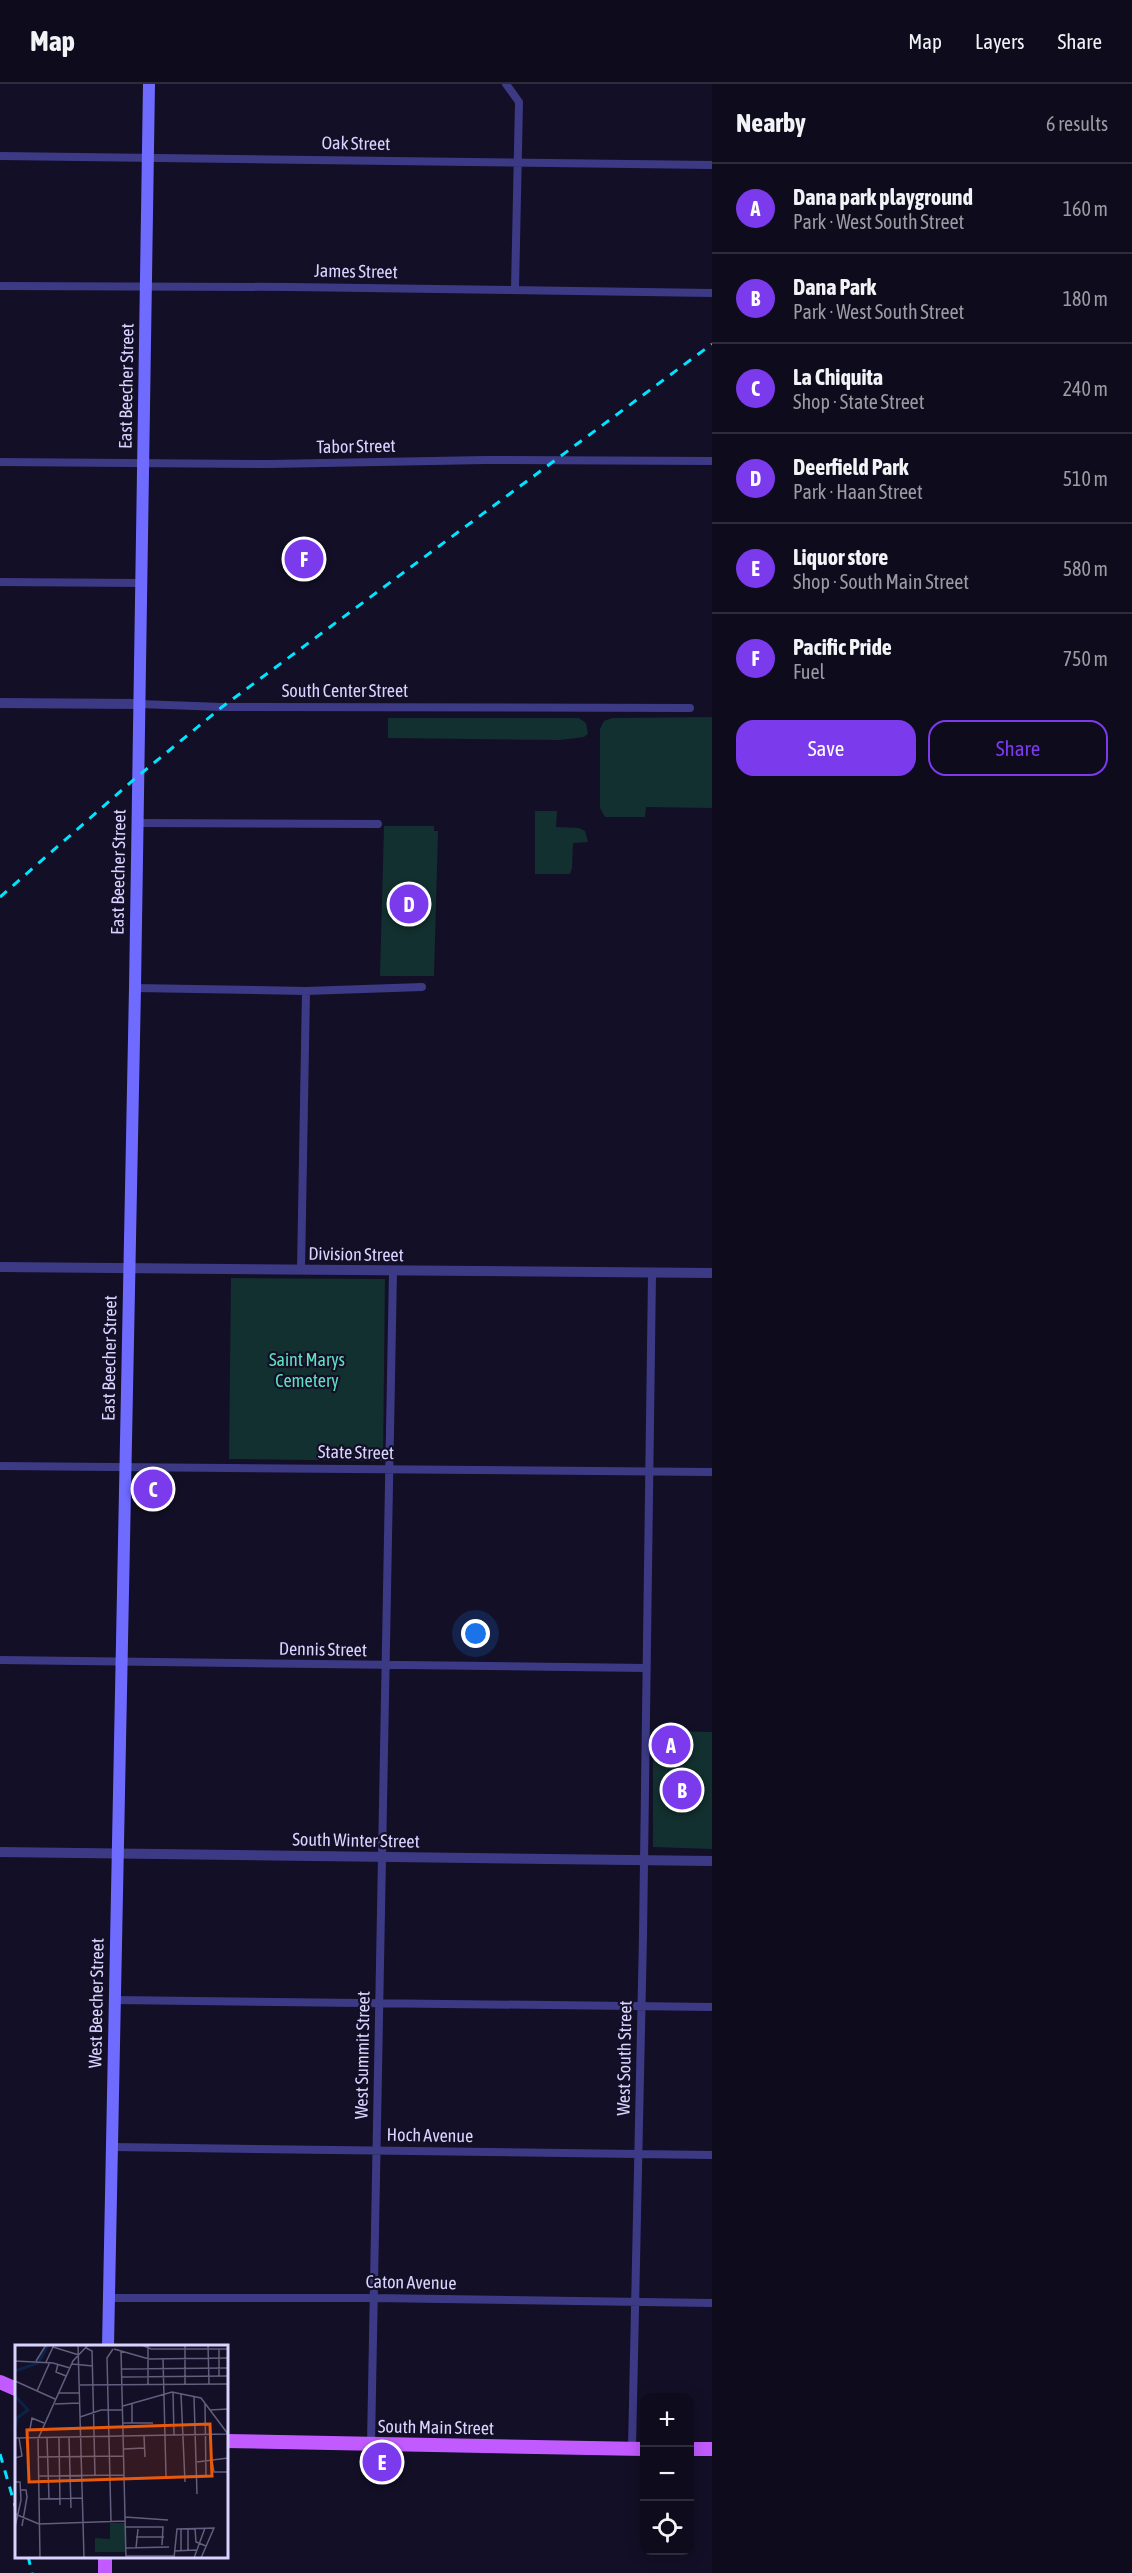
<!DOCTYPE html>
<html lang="en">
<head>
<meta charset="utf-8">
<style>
	:root { --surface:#0e0b1c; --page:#171425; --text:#f1f3f6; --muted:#9b9ba3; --line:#2e2b3b; --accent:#7c3aed }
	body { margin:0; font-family:"Asap Condensed",sans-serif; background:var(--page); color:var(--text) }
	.controls { position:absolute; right:18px; bottom:18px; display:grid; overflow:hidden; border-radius:12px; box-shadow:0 3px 15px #0003 }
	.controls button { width:54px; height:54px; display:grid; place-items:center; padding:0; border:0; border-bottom:2px solid var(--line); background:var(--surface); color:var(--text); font:30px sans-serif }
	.you { position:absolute; left:476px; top:1550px; width:21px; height:21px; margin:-15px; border:4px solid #fff; border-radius:50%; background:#1a73e8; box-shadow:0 0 0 9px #1a73e833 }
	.badge { display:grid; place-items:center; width:39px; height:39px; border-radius:50%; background:var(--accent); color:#fff; font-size:20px; font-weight:700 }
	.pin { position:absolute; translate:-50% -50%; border:3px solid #fff; box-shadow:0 2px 6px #0006 }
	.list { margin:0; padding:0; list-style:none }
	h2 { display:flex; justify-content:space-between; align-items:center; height:78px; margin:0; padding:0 24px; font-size:26px }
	h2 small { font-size:20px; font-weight:400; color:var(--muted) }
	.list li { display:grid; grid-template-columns:39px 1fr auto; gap:18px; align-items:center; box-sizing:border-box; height:90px; padding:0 24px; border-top:2px solid var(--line) }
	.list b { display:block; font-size:22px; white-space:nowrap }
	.list p { margin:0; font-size:20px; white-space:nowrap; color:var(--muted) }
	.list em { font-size:20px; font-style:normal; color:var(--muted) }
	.actions { display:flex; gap:12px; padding:18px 24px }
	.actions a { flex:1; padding:14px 0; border:2px solid var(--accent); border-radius:18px; text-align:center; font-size:21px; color:var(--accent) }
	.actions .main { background:var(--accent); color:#fff }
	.icon { flex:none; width:33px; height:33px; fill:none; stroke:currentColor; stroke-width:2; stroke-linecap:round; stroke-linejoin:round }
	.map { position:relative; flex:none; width:712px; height:2489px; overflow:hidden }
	header { display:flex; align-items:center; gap:36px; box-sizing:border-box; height:84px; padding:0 30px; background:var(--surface); border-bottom:2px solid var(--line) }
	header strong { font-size:28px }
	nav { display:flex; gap:33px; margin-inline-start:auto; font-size:21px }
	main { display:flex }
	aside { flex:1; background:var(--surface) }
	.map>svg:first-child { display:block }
</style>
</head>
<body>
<header>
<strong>Map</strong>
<nav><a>Map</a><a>Layers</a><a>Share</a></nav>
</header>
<main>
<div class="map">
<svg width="712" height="2489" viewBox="0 0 712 2489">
	<rect width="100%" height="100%" fill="#130f26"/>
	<path fill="#12302f" d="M712,633V724L646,723L645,733H605L600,724V645L604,637L612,634Z
		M388,634H579L586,639L588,650L584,653L560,656L388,654Z
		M535,727H557L556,743L579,744L585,747L588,758L573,759L572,784L570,790H535Z
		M384,742H434V747H438L434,892H380Z
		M231,1194L385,1195L383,1377L229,1375Z
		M653,1647L712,1648V1765L653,1763Z"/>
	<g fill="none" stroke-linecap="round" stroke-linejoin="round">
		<path stroke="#3d3a85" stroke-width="8" d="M506,0L519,18L515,205
			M0,72L712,81
			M0,202L291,203L712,209
			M0,378L269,380L486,376L712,377
			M0,498L141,499
			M139,620L222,623L690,624
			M137,739L378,740
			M135,904L306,907L422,903
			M301,1186L306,907
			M0,1382L712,1388
			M0,1576L646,1584
			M114,1916L712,1923
			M112,2063L712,2071
			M109,2214H374L712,2219
			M371,2360L393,1187
			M632,2365L643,1852L652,1190"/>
		<path stroke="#3d3a85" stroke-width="10" d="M0,619L139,620
			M0,1183L712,1189
			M0,1768L712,1777"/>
		<path stroke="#6f6bff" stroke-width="12" d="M108,2262L135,904L149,0"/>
		<path stroke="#c25bff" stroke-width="14" d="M0,2298L16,2305
			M226,2357L644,2365
			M690,2365H712
			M105,2489V2472"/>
		<path stroke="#00e5ff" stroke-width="3" stroke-dasharray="9 8" stroke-linecap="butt" d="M0,813L138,692L222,623L712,260
			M0,2370L16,2425
			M28,2472L32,2489"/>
	</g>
	<g text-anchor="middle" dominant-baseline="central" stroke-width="4.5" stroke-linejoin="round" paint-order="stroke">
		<g font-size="18" fill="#d9d4ff" stroke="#130f26">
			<text transform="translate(356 59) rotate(1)">Oak Street</text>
			<text transform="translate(356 187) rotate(1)">James Street</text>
			<text transform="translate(126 302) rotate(-89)">East Beecher Street</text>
			<text transform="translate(356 362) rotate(-1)">Tabor Street</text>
			<text x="345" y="606">South Center Street</text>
			<text transform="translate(118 788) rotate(-89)">East Beecher Street</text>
			<text transform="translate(356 1170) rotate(1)">Division Street</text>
			<text transform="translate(109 1274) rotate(-89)">East Beecher Street</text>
			<text transform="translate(356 1368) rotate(1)">State Street</text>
			<text transform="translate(323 1565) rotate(1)">Dennis Street</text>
			<text transform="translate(356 1756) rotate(1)">South Winter Street</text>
			<text transform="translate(96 1919) rotate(-89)">West Beecher Street</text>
			<text transform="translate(362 1971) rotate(-89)">West Summit Street</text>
			<text transform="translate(624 1974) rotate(-89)">West South Street</text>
			<text transform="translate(430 2051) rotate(1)">Hoch Avenue</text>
			<text transform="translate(411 2198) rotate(1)">Caton Avenue</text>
			<text transform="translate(436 2343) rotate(1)">South Main Street</text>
		</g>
		<g font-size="18" fill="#5fe0c0" stroke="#130f26">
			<text x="307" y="1275">Saint Marys<tspan x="307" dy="21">Cemetery</tspan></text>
		</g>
	</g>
	<g transform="translate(15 2261)">
		<rect width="213" height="213" fill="#130f26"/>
		<path d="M95,178H110V207H80V193L95,194Z" fill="#12302f"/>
		<path fill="none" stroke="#0c2248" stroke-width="3" d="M0,26L23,18L33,0M0,51L13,65L2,73L0,82"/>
		<path fill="none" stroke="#625e7d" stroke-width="1.5" d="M63,0L69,213M127,0L136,4H213M133,0V40M170,0V39M193,0L194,39M38,2L64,10M71,3L77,6L80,130M99,4L134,14L213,13M204,4V31M106,6L111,213M148,14L151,131M0,16L38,18L55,23M21,16L31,0M31,17L39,0M43,19L41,27L51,31M57,19L78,21M107,24L213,23M107,32L213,31M0,36L40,54M65,40L213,39M22,46L35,17M158,47L159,90M43,48H64M166,49L170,137M179,52L182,149M40,59L64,58M117,59V78M190,59L191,132M108,61L157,47L186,53L213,89M195,65L213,64M65,72L86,65H107M108,78H138M15,84L17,73L29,78M129,91L130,112M0,93L213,89M32,93L34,154M44,93L45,160M54,93L56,163M109,104L129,103M24,112L109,111M0,113L7,111L4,93M197,115L199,127H213M182,117L213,113M24,131L109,130M0,137H5L6,155L0,182M6,145H11L12,152L7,181M24,154L67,153M0,169L24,179L110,176M110,172L153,175M96,176L92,13L98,4M111,182H148L147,200M173,183V205M180,183L181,197L191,201M166,184V205M121,192H149M111,203L154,202M121,203L123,184M159,206L181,205M111,211H159M25,213L23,94L58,16L73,0M159,213L162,184L199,183L186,213M179,213L190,183"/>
		<path fill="#e8590c" fill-opacity="0.15" stroke="#e8590c" stroke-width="3" d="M195,79L197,131L14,137L12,85Z"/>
		<rect width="213" height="213" fill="none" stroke="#d9d4ff" stroke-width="3"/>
	</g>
</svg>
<div class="controls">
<button>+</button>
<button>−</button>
<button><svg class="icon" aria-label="locate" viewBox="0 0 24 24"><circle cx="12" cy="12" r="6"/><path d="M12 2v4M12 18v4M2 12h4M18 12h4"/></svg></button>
</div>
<div class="you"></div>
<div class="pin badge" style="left:671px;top:1661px">A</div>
<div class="pin badge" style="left:682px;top:1706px">B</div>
<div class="pin badge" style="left:153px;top:1405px">C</div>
<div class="pin badge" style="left:409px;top:820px">D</div>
<div class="pin badge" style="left:382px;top:2378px">E</div>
<div class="pin badge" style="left:304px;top:475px">F</div>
</div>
<aside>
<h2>Nearby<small>6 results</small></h2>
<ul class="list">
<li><span class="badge">A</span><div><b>Dana park playground</b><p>Park · West South Street</p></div><em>160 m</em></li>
<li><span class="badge">B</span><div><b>Dana Park</b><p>Park · West South Street</p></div><em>180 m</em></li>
<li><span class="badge">C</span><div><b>La Chiquita</b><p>Shop · State Street</p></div><em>240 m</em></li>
<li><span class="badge">D</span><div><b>Deerfield Park</b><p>Park · Haan Street</p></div><em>510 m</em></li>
<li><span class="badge">E</span><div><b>Liquor store</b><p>Shop · South Main Street</p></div><em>580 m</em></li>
<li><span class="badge">F</span><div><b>Pacific Pride</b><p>Fuel</p></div><em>750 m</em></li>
</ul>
<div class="actions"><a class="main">Save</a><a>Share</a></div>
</aside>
</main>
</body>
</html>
